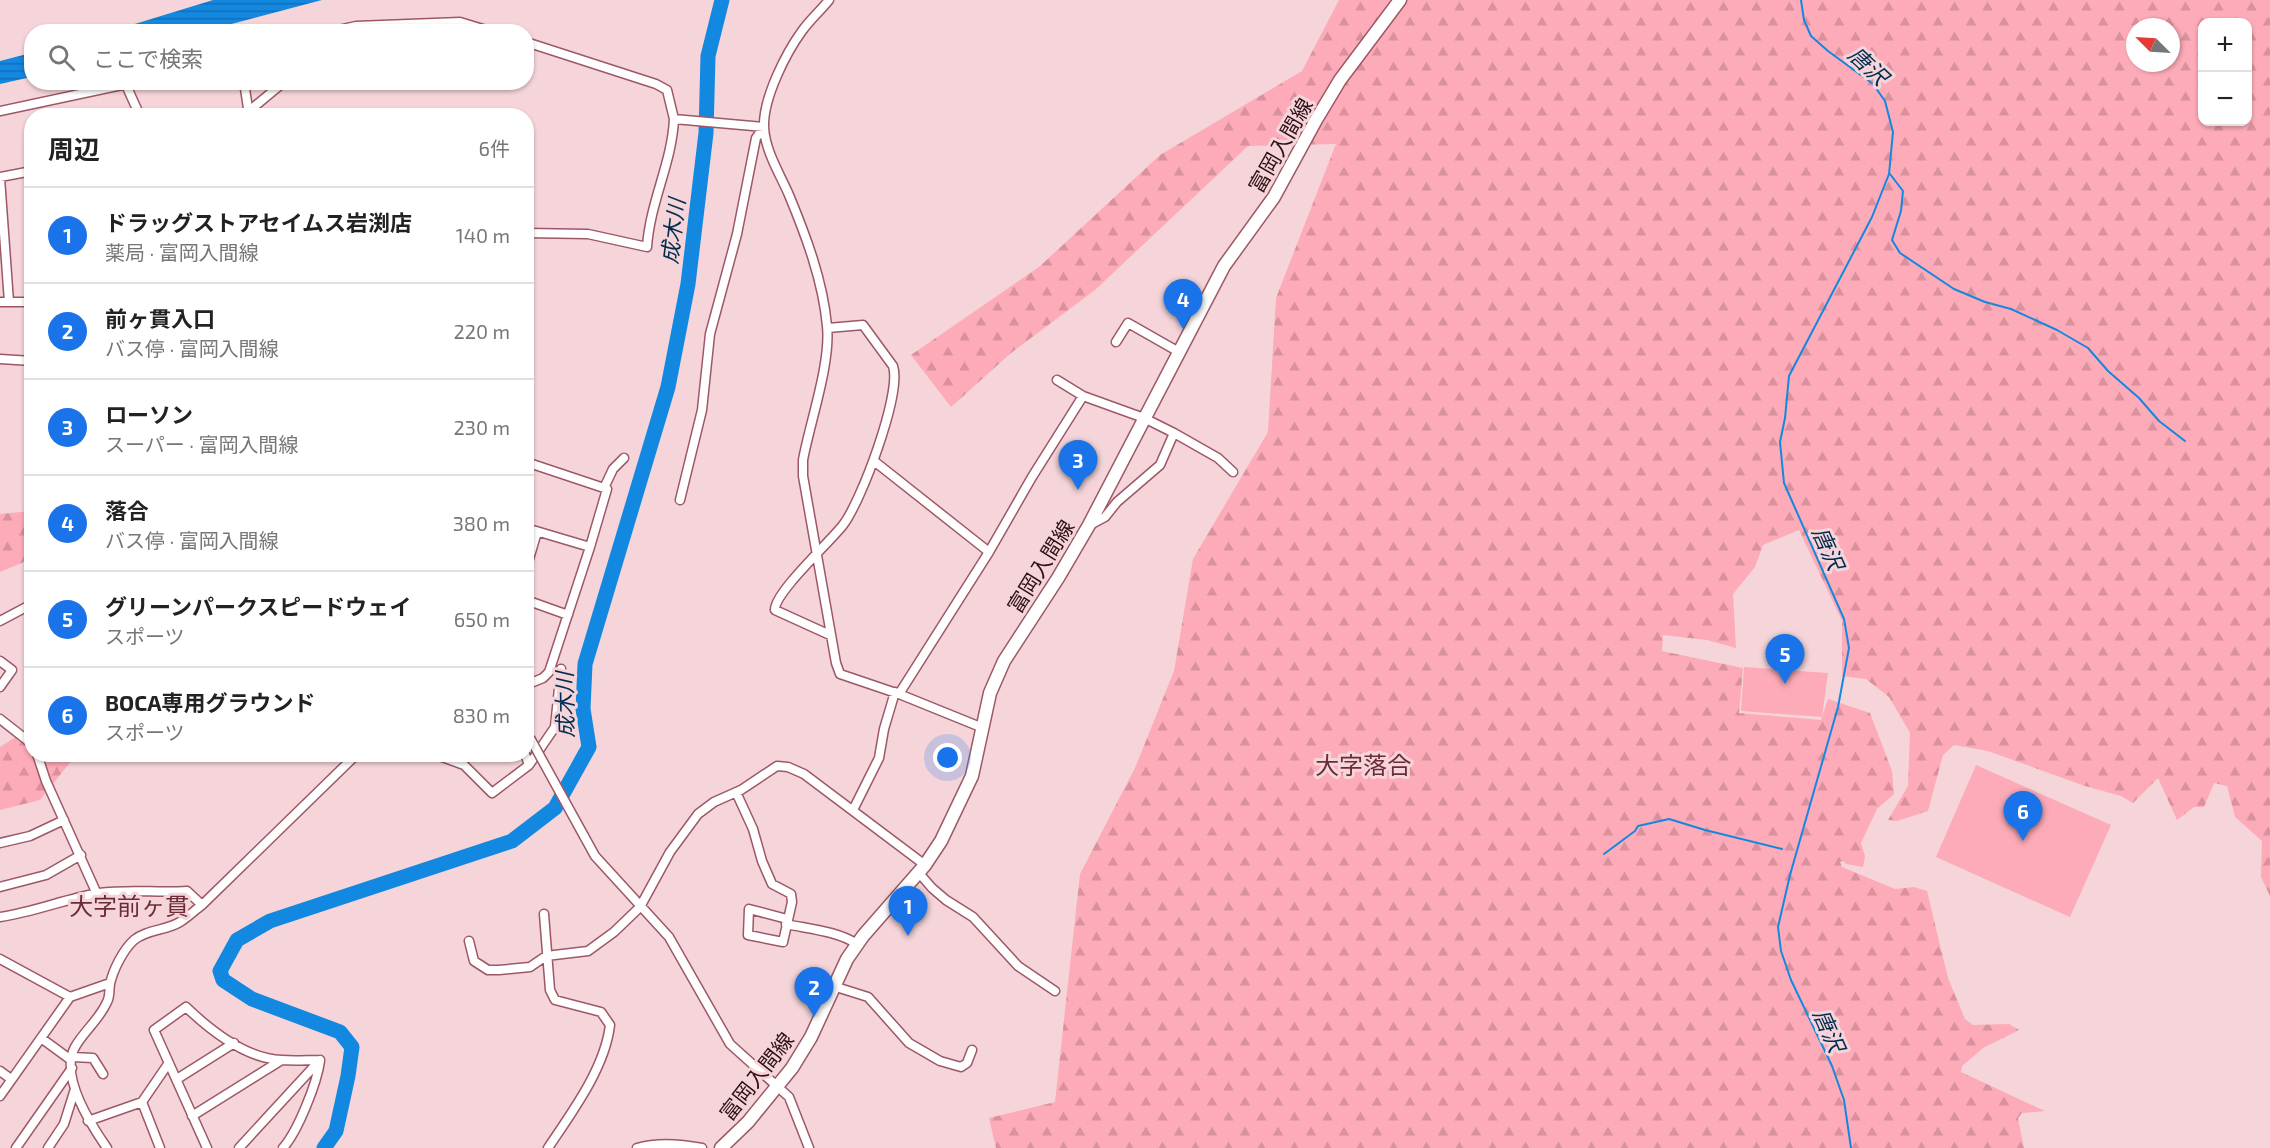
<!DOCTYPE html>
<html lang="ja">
<head>
<meta charset="utf-8">
<style>
	:root { --surface:#fff; --page:#f6f6f6; --text:#222; --muted:#767676; --line:#e0e0e0; --accent:#1a73e8 }
	body { margin:0; font-family:"Exo 2","Noto Sans JP",sans-serif; background:var(--page); color:var(--text) }
	.controls { position:absolute; right:18px; top:18px; display:grid; overflow:hidden; border-radius:12px; box-shadow:0 2px 4px #0004 }
	.controls button { width:54px; height:54px; display:grid; place-items:center; padding:0; border:0; border-bottom:2px solid var(--line); background:var(--surface); color:var(--text); font:30px sans-serif }
	.compass { position:absolute; left:2126px; top:18px; width:54px; height:54px; border-radius:50%; background:var(--surface); box-shadow:0 2px 4px #0004; rotate:294deg }
	.you { position:absolute; left:948px; top:758px; width:21px; height:21px; margin:-15px; border:4px solid #fff; border-radius:50%; background:#1a73e8; box-shadow:0 0 0 9px #1a73e833 }
	.badge { display:grid; place-items:center; width:39px; height:39px; border-radius:50%; background:var(--accent); color:#fff; font-size:20px; font-weight:700 }
	.pin { position:absolute; translate:-50% -50px; filter:drop-shadow(0 2px 3px #0008) }
	.pin::after { content:''; position:absolute; top:32px; width:21px; height:18px; background:inherit; clip-path:polygon(0 0,100% 0,50% 100%) }
	.list { margin:0; padding:0; list-style:none }
	h2 { display:flex; justify-content:space-between; align-items:center; height:78px; margin:0; padding:0 24px; font-size:26px }
	h2 small { font-size:20px; font-weight:400; color:var(--muted) }
	.list li { display:grid; grid-template-columns:39px 1fr auto; gap:18px; align-items:center; box-sizing:border-box; height:96px; padding:0 24px; border-top:2px solid var(--line) }
	.list b { display:block; font-size:22px; white-space:nowrap }
	.list p { margin:0; font-size:20px; white-space:nowrap; color:var(--muted) }
	.list em { font-size:20px; font-style:normal; color:var(--muted) }
	.icon { flex:none; width:33px; height:33px; fill:none; stroke:currentColor; stroke-width:2; stroke-linecap:round; stroke-linejoin:round }
	.map { position:relative; flex:none; width:2270px; height:1148px; overflow:hidden }
	.search { position:absolute; background:var(--surface); box-shadow:0 2px 4px #0004; left:24px; top:24px; width:510px; height:66px; display:flex; align-items:center; gap:15px; box-sizing:border-box; padding:0 21px; border-radius:24px; color:var(--muted); font-size:22px }
	.panel { position:absolute; background:var(--surface); box-shadow:0 2px 4px #0004; left:24px; top:108px; width:510px; height:654px; border-radius:24px }
	.map>svg:first-child { display:block }
</style>
</head>
<body>
<div class="map">
<svg width="2270" height="1148" viewBox="0 0 2270 1148">
	<defs>
		<pattern id="forest-firs" width="22" height="20" patternUnits="userSpaceOnUse" patternTransform="scale(1.5)"><rect width="22" height="20" fill="#fdabb8"/><path d="M5 1l3.5 6h-7zM16 11l3.5 6h-7z" fill="#d9929d"/></pattern>
		<pattern id="water-rules" width="6" height="5" patternUnits="userSpaceOnUse" patternTransform="scale(1.5)"><rect width="6" height="5" fill="#1388e0"/><path d="M0 2.5h6" fill="none" stroke="#126eb5"/></pattern>
	</defs>
	<rect width="100%" height="100%" fill="#f5d5d9"/>
	<path fill="url(#forest-firs)" fill-rule="evenodd" d="M1339,0H2270V896L2261,877L2262,841L2235,817L2227,786L2214,783L2204,807H2194L2177,820L2158,778L2133,803L2121,796L2085,786L1988,751L1954,745L1943,755L1928,811L1897,821L1888,820L1908,786L1910,733L1889,697L1866,679L1842,676V621L1799,530L1763,545L1755,567L1733,594L1736,648L1707,640L1663,635L1662,651L1743,668L1739,713L1821,720L1828,699L1870,713L1892,771L1894,794L1877,809L1861,843L1865,856L1863,867L1846,864L1843,861L1840,862L1842,867L1895,889L1914,887L1927,891L1948,978L1965,1019L1973,1025L2009,1024L2019,1030L1983,1048L1962,1066L1961,1072L2045,1111L2022,1113L2018,1118L2024,1148H996L989,1118L1055,1102L1080,874L1135,768L1174,671L1193,559L1268,432L1276,298L1336,144L1248,146L1095,290L1011,353L951,407L911,355L1039,267L1160,155L1302,71ZM2202,22H2248V122H2202ZM2135,27H2171V63H2135Z
		M31,511V559L0,572V514Z
		M31,655L32,754L76,755L40,800L0,810V747L28,729L25,668Z"/>
	<path fill="#fdabb8" d="M1744,667L1828,673L1822,717L1741,711Z
		M1976,765L2111,825L2070,917L1936,857Z"/>
	<path fill="url(#water-rules)" d="M213,0H322L205,31H112Z
		M31,53V77L0,84V61Z"/>
	<g fill="none" stroke-linecap="round" stroke-linejoin="round">
		<path stroke="#1388e0" stroke-width="2" d="M1801,0L1804,20L1811,36L1828,51L1873,84L1885,101L1893,132L1889,174L1872,217L1789,376L1785,418L1780,442L1784,483L1844,619L1849,648L1838,707L1790,875L1778,927L1781,951L1791,980L1832,1066L1844,1100L1851,1148
			M1890,174L1903,191L1901,211L1892,240L1900,253L1954,289L1985,302L2011,309L2057,330L2088,348L2108,371L2139,398L2159,421L2185,441
			M1604,854L1635,831L1638,826L1669,819L1705,830L1782,849"/>
		<path stroke="#1388e0" stroke-width="15" d="M324,1148L336,1131L348,1076L352,1047L340,1032L252,999L223,980L220,971L237,940L270,921L512,841L555,808L589,747L583,709L585,664L668,387L688,284L706,133L708,56L722,0"/>
		<g stroke="#9d5865" stroke-width="11">
			<path id="street" d="M829,0C821,10 810,20 802,31C786,53 763,98 764,127C765,151 780,174 789,195C806,236 823,281 827,326C831,363 810,422 803,460V476L836,663L840,674L899,694L983,728
				M329,32L356,26L460,22L493,32
				M526,42L656,84L667,90L674,119L764,127
				M244,82L249,115
				M126,85L140,116
				M0,111L136,82
				M243,116L284,82
				M0,177L32,171
				M0,178L9,302
				M526,233L588,234L647,247C650,202 672,163 674,119
				M0,302H32
				M828,328L863,325L893,366C902,393 861,502 843,525C830,542 774,593 775,610L830,635
				M1116,342L1128,323L1179,352
				M0,359L32,361
				M1057,380L1083,396L1144,418L1174,433L1218,458L1233,472
				M874,461L989,552
				M526,462L607,489L590,547L549,672L543,678L526,685
				M604,488L613,469L624,458
				M680,500L702,410L710,334L737,234L756,138L764,127
				M1090,525L1105,517L1117,502L1160,465L1174,433
				M526,528L590,547
				M526,569L537,532
				M526,600L568,615
				M0,621L32,604
				M0,661L12,670L0,687
				M899,694L989,552L1032,477L1083,396
				M0,719L32,744
				M37,754L46,781L97,894
				M434,754L464,765L492,793L529,765L525,754
				M529,765L555,727L561,669
				M736,792L753,829L762,861L772,884L791,894L792,902L783,942L748,935L749,909L787,919
				M853,810L879,758L884,729L895,692
				M584,836L595,856L669,937L730,1044L789,1097L809,1148
				M0,843L30,836L64,820
				M919,873L932,888L946,900L973,917L1018,966L1055,991
				M0,887L46,875L81,855
				M544,914L550,990L555,1000L601,1012L610,1025C605,1068 572,1112 548,1148
				M0,917C34,912 65,899 99,893C128,889 158,893 187,891L202,905
				M786,924C809,929 837,931 857,944
				M469,941L474,961L488,970H499L530,967L546,956L588,951L614,932L640,907L670,852L698,814L714,802L741,790L777,766L788,767L804,774L925,865
				M0,959L70,997
				M833,986L868,997L909,1043L940,1061L961,1067L967,1063L972,1050
				M41,1038L71,1060
				M72,1057L93,1058L103,1074
				M0,1071L11,1079
				M177,1079L234,1043
				M0,1096L70,997L110,983
				M142,1102L160,1148
				M192,1116L280,1061
				M88,1121L142,1102L168,1064
				M16,1148L72,1068
				M48,1148L64,1124L75,1089
				M107,1148C91,1125 59,1076 75,1047C84,1031 99,1020 107,1002C110,997 109,991 110,984C113,970 123,950 134,940C148,929 165,931 180,922C188,917 195,910 202,905L357,754
				M207,1148L154,1030L186,1007C210,1030 247,1059 282,1060C295,1061 307,1060 320,1060
				M239,1148L320,1060
				M283,1148C298,1131 317,1083 320,1061
				M637,1148C658,1142 681,1144 702,1148"/>
		</g>
		<g stroke="#9d5865" stroke-width="15">
			<path id="secondary" d="M721,1148L748,1122L792,1068L811,1037L847,959L863,936L925,865L941,841L972,776L990,693L1004,661L1058,578L1089,525L1224,266L1274,197L1316,120L1340,80L1400,0"/>
		</g>
		<use href="#street" stroke="#fff" stroke-width="8"/>
		<use href="#secondary" stroke="#fff" stroke-width="12"/>
		<g stroke="#9d5865" stroke-width="11" stroke-linecap="butt">
			<path id="street-bridge" d="M530,738L584,836"/>
		</g>
		<use href="#street-bridge" stroke="#fff" stroke-width="8"/>
	</g>
	<g text-anchor="middle" dominant-baseline="central" stroke-width="6" stroke-linejoin="round" paint-order="stroke">
		<g font-size="21" fill="#2d1117" stroke="#f5d5d9">
			<text transform="translate(1280 145) rotate(-60)">富岡入間線</text>
			<text transform="translate(1040 566) rotate(-58)">富岡入間線</text>
			<text transform="translate(756 1076) rotate(-52)">富岡入間線</text>
		</g>
		<g font-size="22" font-style="italic" fill="#022c4f" stroke="#f5d5d9">
			<text transform="translate(1869 65) rotate(43)">唐沢</text>
			<text transform="translate(672 231) rotate(-83)">成木川</text>
			<text transform="translate(1829 548) rotate(66)">唐沢</text>
			<text transform="translate(564 705) rotate(-91)">成木川</text>
			<text transform="translate(1830 1030) rotate(66)">唐沢</text>
		</g>
		<g font-size="24" fill="#6b2b39" stroke="#f5d5d9">
			<text x="1363" y="764">大字落合</text>
			<text x="129" y="905">大字前ヶ貫</text>
		</g>
	</g>
</svg>
<div class="controls">
<button>+</button>
<button>−</button>
</div>
<svg class="compass" viewBox="-18 -18 36 36"><path d="M0-13l5 13h-10z" fill="#e53935"/><path d="M0 13l5-13h-10z" fill="#767676"/></svg>
<div class="you"></div>
<div class="pin badge" style="left:908px;top:936px">1</div>
<div class="pin badge" style="left:814px;top:1017px">2</div>
<div class="pin badge" style="left:1078px;top:490px">3</div>
<div class="pin badge" style="left:1183px;top:329px">4</div>
<div class="pin badge" style="left:1785px;top:684px">5</div>
<div class="pin badge" style="left:2023px;top:841px">6</div>
<div class="search"><svg class="icon" aria-label="search" viewBox="0 0 24 24"><circle cx="10" cy="10" r="6"/><path d="M15 15l6 6"/></svg>ここで検索</div>
<section class="panel">
<h2>周辺<small>6件</small></h2>
<ul class="list">
<li><span class="badge">1</span><div><b>ドラッグストアセイムス岩渕店</b><p>薬局 · 富岡入間線</p></div><em>140 m</em></li>
<li><span class="badge">2</span><div><b>前ヶ貫入口</b><p>バス停 · 富岡入間線</p></div><em>220 m</em></li>
<li><span class="badge">3</span><div><b>ローソン</b><p>スーパー · 富岡入間線</p></div><em>230 m</em></li>
<li><span class="badge">4</span><div><b>落合</b><p>バス停 · 富岡入間線</p></div><em>380 m</em></li>
<li><span class="badge">5</span><div><b>グリーンパークスピードウェイ</b><p>スポーツ</p></div><em>650 m</em></li>
<li><span class="badge">6</span><div><b>BOCA専用グラウンド</b><p>スポーツ</p></div><em>830 m</em></li>
</ul>
</section>
</div>
</body>
</html>
